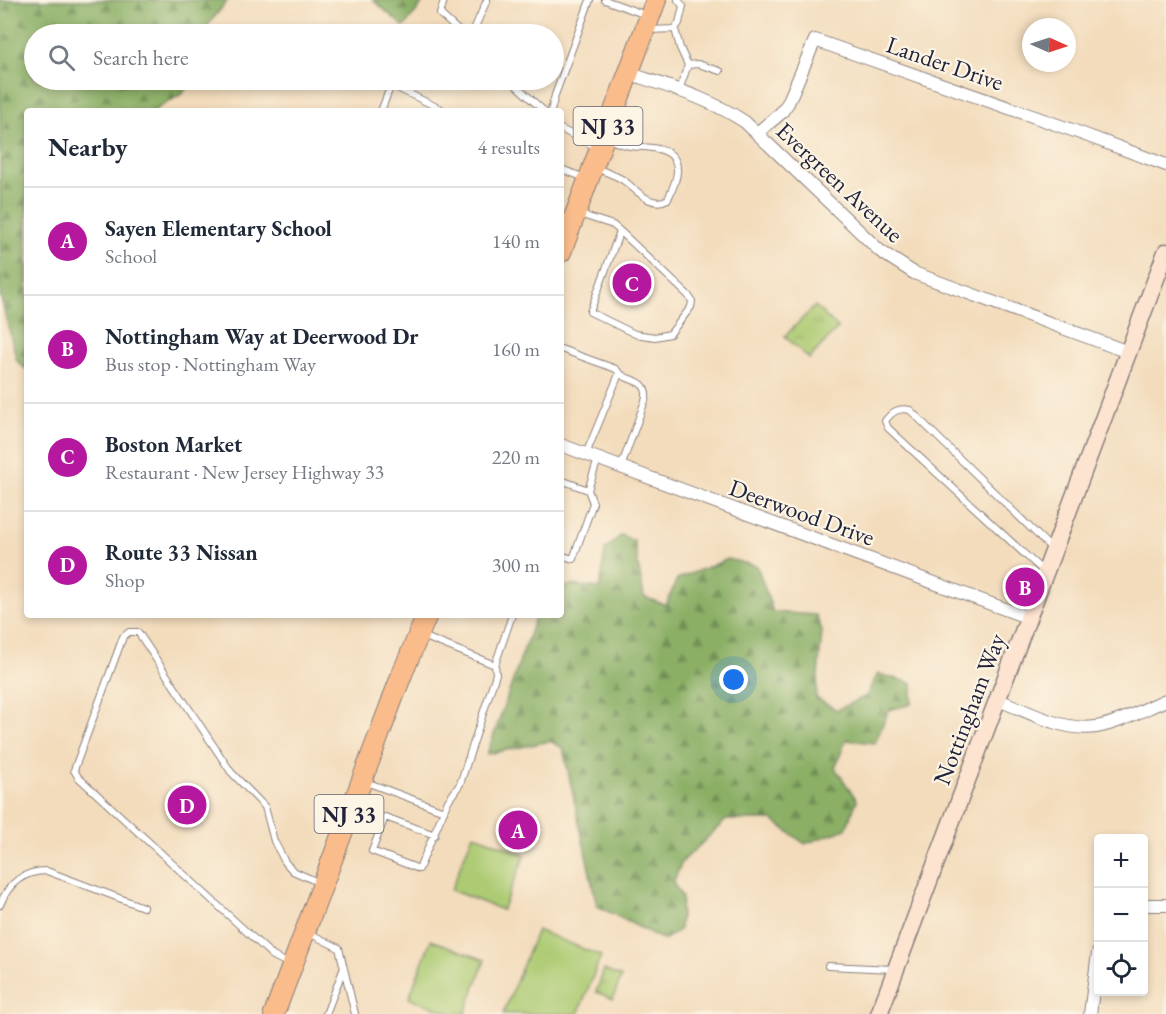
<!DOCTYPE html>
<html lang="en">
<head>
<meta charset="utf-8">
<style>
	:root { --surface:#fff; --page:#f6f6f7; --text:#1f2937; --muted:#747a83; --line:#e0e1e3; --accent:#b5179e }
	body { margin:0; font-family:"EB Garamond",serif; background:var(--page); color:var(--text) }
	.controls { position:absolute; right:18px; bottom:18px; display:grid; overflow:hidden; border-radius:6px; box-shadow:0 3px 9px #0003 }
	.controls button { width:54px; height:54px; display:grid; place-items:center; padding:0; border:0; border-bottom:2px solid var(--line); background:var(--surface); color:var(--text); font:30px sans-serif }
	.compass { position:absolute; left:1022px; top:18px; width:54px; height:54px; border-radius:50%; background:var(--surface); box-shadow:0 3px 9px #0003; rotate:93deg }
	.you { position:absolute; left:734px; top:680px; width:21px; height:21px; margin:-15px; border:4px solid #fff; border-radius:50%; background:#1a73e8; box-shadow:0 0 0 9px #1a73e833 }
	.badge { display:grid; place-items:center; width:39px; height:39px; border-radius:50%; background:var(--accent); color:#fff; font-size:20px; font-weight:700 }
	.pin { position:absolute; translate:-50% -50%; border:3px solid #fff; box-shadow:0 2px 6px #0006 }
	.list { margin:0; padding:0; list-style:none }
	h2 { display:flex; justify-content:space-between; align-items:center; height:78px; margin:0; padding:0 24px; font-size:26px }
	h2 small { font-size:20px; font-weight:400; color:var(--muted) }
	.list li { display:grid; grid-template-columns:39px 1fr auto; gap:18px; align-items:center; box-sizing:border-box; height:108px; padding:0 24px; border-top:2px solid var(--line) }
	.list b { display:block; font-size:22px; white-space:nowrap }
	.list p { margin:0; font-size:20px; white-space:nowrap; color:var(--muted) }
	.list em { font-size:20px; font-style:normal; color:var(--muted) }
	.icon { flex:none; width:33px; height:33px; fill:none; stroke:currentColor; stroke-width:2; stroke-linecap:round; stroke-linejoin:round }
	.map { position:relative; flex:none; width:1166px; height:1014px; overflow:hidden }
	.search { position:absolute; background:var(--surface); box-shadow:0 3px 9px #0003; left:24px; top:24px; width:540px; height:66px; display:flex; align-items:center; gap:15px; box-sizing:border-box; padding:0 21px; border-radius:33px; color:var(--muted); font-size:22px }
	.panel { position:absolute; background:var(--surface); box-shadow:0 3px 9px #0003; left:24px; top:108px; width:540px; height:510px; border-radius:6px }
	.map>svg:first-child { display:block }
</style>
</head>
<body>
<div class="map">
<svg width="1166" height="1014" viewBox="0 0 1166 1014">
	<defs>
		<pattern id="forest-firs" width="22" height="20" patternUnits="userSpaceOnUse" patternTransform="scale(1.5)"><rect width="22" height="20" fill="#8aaf65"/><path d="M5 1l3.5 6h-7zM16 11l3.5 6h-7z" fill="#708e54"/></pattern>
		<pattern id="park-tufts" width="24" height="20" patternUnits="userSpaceOnUse" patternTransform="scale(1.5)"><rect width="24" height="20" fill="#adcb73"/><path d="M3 7l-1-3M5 7V3M7 7l1-3M15 17l-1-3M17 17v-4M19 17l1-3" fill="none" stroke="#95ae64"/></pattern>
	</defs>
	<rect width="100%" height="100%" fill="#fcf5e5"/>
	<filter id="ink" filterUnits="userSpaceOnUse"><feTurbulence type="fractalNoise" baseFrequency=".0167" numOctaves="2"/><feDisplacementMap in="SourceGraphic" scale="12" xChannelSelector="R" yChannelSelector="G"/><feConvolveMatrix kernelMatrix="1 2 1 2 8 2 1 2 1" color-interpolation-filters="sRGB"/></filter>
	<filter id="wash" filterUnits="userSpaceOnUse"><feTurbulence type="fractalNoise" baseFrequency=".008" numOctaves="4" result="noise"/><feDisplacementMap in="SourceGraphic" scale="24" xChannelSelector="R" yChannelSelector="G"/><feGaussianBlur stdDeviation="1.35" result="paint"/><feColorMatrix in="noise" values="0 0 0 0 0 0 0 0 0 0 0 0 0 0 0 0 0 1.4 0 .05"/><feComposite in="paint" operator="in"/></filter>
	<g filter="url(#wash)">
		<rect width="100%" height="100%" fill="#f3dcbc"/>
		<path fill="url(#forest-firs)" stroke="#566850" stroke-width="1.5" d="M0,0H228L201,34H34V80H193L182,94L153,111H27V370L17,361L0,295Z
			M373,0H425L404,27Z
			M621,535L634,541L644,597L666,605L677,579L728,559L757,566L773,612L816,615L822,632L816,698L837,710L866,696L878,674L912,683V704L889,710L875,743L846,740L835,768L857,800L846,829L805,844L772,820H726L682,862L673,883L682,897L680,929L664,940L597,906L563,748L550,741L487,754L536,615H561V588L571,585L600,588L605,550Z"/>
		<path fill="url(#park-tufts)" stroke="#687657" stroke-width="1.5" d="M815,306L838,328L809,359L785,336Z
			M604,970L621,977L613,999L596,992Z"/>
		<path fill="#adcb73" stroke="#687657" stroke-width="1.5" d="M473,834L525,855L502,910L451,890Z
			M537,930L601,956L578,1014H503Z
			M431,940L485,960L465,1014H453L409,998Z"/>
	</g>
	<g filter="url(#ink)">
		<g fill="none" stroke-linecap="round" stroke-linejoin="round">
			<g stroke="#8a7f7c" stroke-width="8">
				<path id="lane" d="M444,0L440,14L462,34
					M605,0L646,15
					M678,0L683,6L679,23L675,29L680,48L688,65
					M648,30L675,29
					M472,34L487,0
					M510,80L544,111
					M679,90L688,65L698,64L720,71
					M381,111L391,85L445,111
					M551,111L555,95L590,0
					M561,129L598,148
					M596,168C605,172 615,175 623,180C636,189 650,209 668,199C672,190 678,178 677,168C676,145 645,148 630,146C623,145 615,142 607,139
					M561,169L585,178
					M579,214L613,225L620,231L688,295L692,301L691,307L670,334L655,337L635,334L590,312L620,231
					M561,349L616,369C625,384 648,376 646,398L621,467
					M586,454L619,374
					M561,480L588,490L598,459
					M561,555L573,559L593,503L588,490
					M1044,572L888,428L885,421C892,412 898,407 910,410L1051,548
					M420,635L495,665
					M366,782L444,811
					M435,835L385,817L372,851L419,869L448,801L460,784L496,674L495,665L512,615
					M0,905C8,884 23,871 47,871L143,907
					M309,933L339,948L355,1014
					M289,964L273,956L78,777L74,770L123,637L129,632H138L231,772L265,807L274,841L285,862L293,871L320,883
					M828,966L893,969
					M326,1014L343,970"/>
			</g>
			<g stroke="#8a7f7c" stroke-width="14">
				<path id="street" d="M628,73C669,87 709,98 745,122L880,251L914,273L1128,352
					M757,133L781,113L788,103L815,40L1072,130L1166,165
					M561,445L1029,618
					M998,700C1028,711 1063,732 1096,727C1120,723 1144,709 1166,700
					M1144,905H1166
					M1090,1014L1098,953"/>
			</g>
			<g stroke="#8a7f7c" stroke-width="19">
				<path id="secondary" d="M879,1014L1166,252"/>
			</g>
			<g stroke="#8a7f7c" stroke-width="22">
				<path id="primary" d="M561,252L656,0
					M274,1014L402,674L427,615"/>
			</g>
			<use href="#lane" stroke="#fff" stroke-width="6"/>
			<use href="#street" stroke="#fff" stroke-width="12"/>
			<use href="#secondary" stroke="#fde4d1" stroke-width="16"/>
			<use href="#primary" stroke="#fabc8b" stroke-width="20"/>
		</g>
	</g>
	<g text-anchor="middle" dominant-baseline="central" stroke-width="4.5" stroke-linejoin="round" paint-order="stroke">
		<g fill="#fcf5e5" stroke="#63616e" stroke-width="1.5">
			<rect x="573.5" y="107" width="69" height="38" rx="4.5"/>
			<rect x="314.5" y="795" width="69" height="38" rx="4.5"/>
		</g>
		<g font-size="22" font-weight="bold" fill="#22223b">
			<text x="608" y="126">NJ 33</text>
			<text x="349" y="814">NJ 33</text>
		</g>
		<g font-size="24" fill="#22223b" stroke="#fcf5e5">
			<text transform="translate(945 63) rotate(19)">Lander Drive</text>
			<text transform="translate(840 182) rotate(43)">Evergreen Avenue</text>
			<text transform="translate(802 512) rotate(20)">Deerwood Drive</text>
			<text transform="translate(969 709) rotate(-69)">Nottingham Way</text>
		</g>
	</g>
</svg>
<div class="controls">
<button>+</button>
<button>−</button>
<button><svg class="icon" aria-label="locate" viewBox="0 0 24 24"><circle cx="12" cy="12" r="6"/><path d="M12 2v4M12 18v4M2 12h4M18 12h4"/></svg></button>
</div>
<svg class="compass" viewBox="-18 -18 36 36"><path d="M0-13l5 13h-10z" fill="#e53935"/><path d="M0 13l5-13h-10z" fill="#747a83"/></svg>
<div class="you"></div>
<div class="pin badge" style="left:518px;top:830px">A</div>
<div class="pin badge" style="left:1025px;top:587px">B</div>
<div class="pin badge" style="left:632px;top:283px">C</div>
<div class="pin badge" style="left:187px;top:805px">D</div>
<div class="search"><svg class="icon" aria-label="search" viewBox="0 0 24 24"><circle cx="10" cy="10" r="6"/><path d="M15 15l6 6"/></svg>Search here</div>
<section class="panel">
<h2>Nearby<small>4 results</small></h2>
<ul class="list">
<li><span class="badge">A</span><div><b>Sayen Elementary School</b><p>School</p></div><em>140 m</em></li>
<li><span class="badge">B</span><div><b>Nottingham Way at Deerwood Dr</b><p>Bus stop · Nottingham Way</p></div><em>160 m</em></li>
<li><span class="badge">C</span><div><b>Boston Market</b><p>Restaurant · New Jersey Highway 33</p></div><em>220 m</em></li>
<li><span class="badge">D</span><div><b>Route 33 Nissan</b><p>Shop</p></div><em>300 m</em></li>
</ul>
</section>
</div>
</body>
</html>
